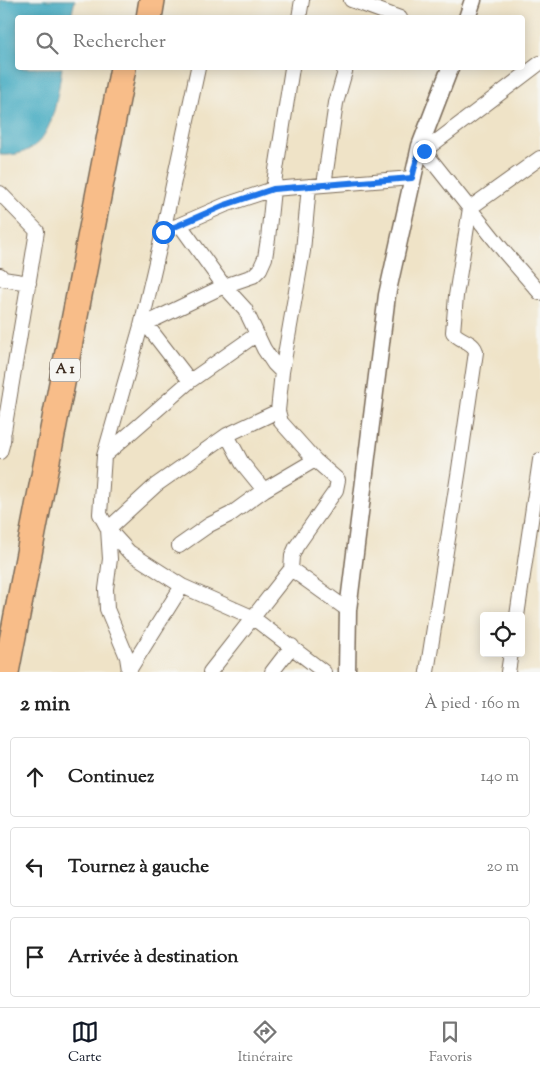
<!DOCTYPE html>
<html lang="fr">
<head>
<meta charset="utf-8">
<style>
	:root { --surface:#fff; --page:#f6f6f6; --text:#222; --muted:#767676; --line:#e0e0e0; --accent:#111827 }
	body { margin:0; font-family:"Sorts Mill Goudy",serif; background:var(--page); color:var(--text) }
	.controls { position:absolute; right:15px; bottom:15px; display:grid; overflow:hidden; border-radius:5px; box-shadow:0 2px 12px #0003 }
	.controls button { width:45px; height:45px; display:grid; place-items:center; padding:0; border:0; border-bottom:1px solid var(--line); background:var(--surface); color:var(--text); font:25px sans-serif }
	.stop { position:absolute; width:15px; height:15px; margin:-11px; border:4px solid #1a73e8; border-radius:50%; background:#fff }
	.stop.end { background:#1a73e8; border-color:#fff; box-shadow:0 1px 5px #0008 }
	.list { margin:0; padding:0; list-style:none }
	h2 { display:flex; justify-content:space-between; align-items:center; height:65px; margin:0; padding:0 20px; font-size:21px }
	h2 small { font-size:16px; font-weight:400; color:var(--muted) }
	.list li { display:grid; grid-template-columns:32px 1fr auto; gap:15px; align-items:center; box-sizing:border-box; height:80px; margin:0 10px 10px; padding:0 10px; border:1px solid var(--line); border-radius:5px }
	.list b { display:block; font-size:19px; white-space:nowrap }
	.list em { font-size:16px; font-style:normal; color:var(--muted) }
	.icon { flex:none; width:28px; height:28px; fill:none; stroke:currentColor; stroke-width:2; stroke-linecap:round; stroke-linejoin:round }
	.map { position:relative; flex:none; width:540px; height:672px; overflow:hidden }
	.search { position:absolute; background:var(--surface); box-shadow:0 2px 12px #0003; left:15px; right:15px; top:15px; height:55px; display:flex; align-items:center; gap:12px; box-sizing:border-box; padding:0 18px; border-radius:5px; color:var(--muted); font-size:19px }
	.sheet { height:335px; background:var(--surface) }
	nav { display:flex; justify-content:space-around; align-items:center; box-sizing:border-box; height:70px; border-top:1px solid var(--line); background:var(--surface); font-size:14px; color:var(--muted) }
	nav a { display:grid; justify-items:center; gap:2px }
	nav .on { color:var(--accent) }
	.map>svg:first-child { display:block }
</style>
</head>
<body>
<div class="map">
<svg width="540" height="672" viewBox="0 0 540 672">
	<rect width="100%" height="100%" fill="#f6f6f2"/>
	<filter id="ink" filterUnits="userSpaceOnUse"><feTurbulence type="fractalNoise" baseFrequency=".02" numOctaves="2"/><feDisplacementMap in="SourceGraphic" scale="10" xChannelSelector="R" yChannelSelector="G"/><feConvolveMatrix kernelMatrix="1 2 1 2 8 2 1 2 1" color-interpolation-filters="sRGB"/></filter>
	<filter id="wash" filterUnits="userSpaceOnUse"><feTurbulence type="fractalNoise" baseFrequency=".0096" numOctaves="4" result="noise"/><feDisplacementMap in="SourceGraphic" scale="20" xChannelSelector="R" yChannelSelector="G"/><feGaussianBlur stdDeviation="1.12" result="paint"/><feColorMatrix in="noise" values="0 0 0 0 0 0 0 0 0 0 0 0 0 0 0 0 0 1.4 0 .05"/><feComposite in="paint" operator="in"/></filter>
	<g filter="url(#wash)">
		<rect width="100%" height="100%" fill="#efe3c7"/>
		<path fill="#40a9c0" stroke="#3e6a6f" d="M0,0H75L71,17L18,18V68H62C55,107 53,158 0,155Z"/>
	</g>
	<g filter="url(#ink)">
		<g fill="none" stroke-linecap="round" stroke-linejoin="round">
			<g stroke="#7a6b59" stroke-width="16">
				<path id="minor" d="M351,0L400,18
					M299,18L302,0
					M198,68L163,232L141,326L104,456L100,514L108,529L129,552L182,586L252,617L324,672
					M420,146L506,254L540,293
					M424,151L540,63
					M324,185L336,103L346,68
					M0,193L37,231L4,431
					M180,225L224,286L245,309L264,349L274,364L282,372
					M163,232L225,205L273,189L412,178
					M0,275L3,279L29,283
					M146,324L190,381
					M141,326L224,286L253,276L260,269L265,258L268,239L273,189L292,68
					M227,435L242,463L264,490
					M0,452C3,442 6,434 0,425
					M104,456L190,381L257,334
					M108,529L156,485L227,435L278,411
					M108,529L110,559L106,589L107,609L127,657L129,670
					M179,546L209,525L231,514L264,490L315,460
					M291,569L348,610
					M517,616L540,460
					M128,672L182,586
					M210,672L291,569L292,556L296,547L336,490L338,480L315,460L281,422L278,411L282,372L303,251L309,186
					M272,672L292,646
					M427,672L459,469L476,352C474,341 459,341 453,332L456,296L470,208L540,158
					M508,672L511,653"/>
			</g>
			<g stroke="#7a6b59" stroke-width="19">
				<path id="tertiary" d="M467,18L473,0
					M347,672L348,610L387,295L420,146L450,68"/>
			</g>
			<g stroke="#7a6b59" stroke-width="28">
				<path id="motorway" d="M149,18L152,0
					M6,672L123,68"/>
			</g>
			<use href="#minor" stroke="#fff" stroke-width="14"/>
			<use href="#tertiary" stroke="#fff" stroke-width="16"/>
			<use href="#motorway" stroke="#f8bd89" stroke-width="25"/>
		</g>
	</g>
	<g fill="none" stroke-linecap="round" stroke-linejoin="round" filter="url(#ink)">
		<path stroke="#1a73e8" stroke-width="6" d="M163,232L225,205L273,189L412,178L420,146L424,151"/>
	</g>
	<g text-anchor="middle" dominant-baseline="central" stroke-width="4" stroke-linejoin="round" paint-order="stroke">
		<rect fill="#f6f6f2" stroke="#73675e" stroke-width="1" x="50" y="358.5" width="30" height="23" rx="4"/>
		<g font-size="14" font-weight="bold" fill="#3b2a1e">
			<text x="65" y="370">A 1</text>
		</g>
	</g>
</svg>
<div class="controls">
<button><svg class="icon" aria-label="locate" viewBox="0 0 24 24"><circle cx="12" cy="12" r="6"/><path d="M12 2v4M12 18v4M2 12h4M18 12h4"/></svg></button>
</div>
<div class="stop" style="left:163px;top:232px"></div>
<div class="stop end" style="left:424px;top:151px"></div>
<div class="search"><svg class="icon" aria-label="search" viewBox="0 0 24 24"><circle cx="10" cy="10" r="6"/><path d="M15 15l6 6"/></svg>Rechercher</div>
</div>
<section class="sheet">
<h2>2 min<small>À pied · 160 m</small></h2>
<ul class="list">
<li><svg class="icon" aria-label="ahead" viewBox="0 0 24 24"><path d="M12 20V5M6 11l6-6 6 6"/></svg><div><b>Continuez</b></div><em>140 m</em></li>
<li><svg class="icon" aria-label="left" viewBox="0 0 24 24"><path d="M17 20v-9H6M10 6l-5 5 5 5"/></svg><div><b>Tournez à gauche</b></div><em>20 m</em></li>
<li><svg class="icon" aria-label="arrive" viewBox="0 0 24 24"><path d="M6 21V4h12l-3 4 3 4H6"/></svg><div><b>Arrivée à destination</b></div></li>
</ul>
</section>
<nav>
<a class="on"><svg class="icon" aria-label="map" viewBox="0 0 24 24"><path d="M3 6l6-2 6 2 6-2v14l-6 2-6-2-6 2zM9 4v14M15 6v14"/></svg>Carte</a>
<a><svg class="icon" aria-label="directions" viewBox="0 0 24 24"><path d="M12 3l9 9-9 9-9-9zM9 14v-3h6M13 9l2 2-2 2"/></svg>Itinéraire</a>
<a><svg class="icon" aria-label="saved" viewBox="0 0 24 24"><path d="M7 4h10v16l-5-4-5 4z"/></svg>Favoris</a>
</nav>
</body>
</html>
